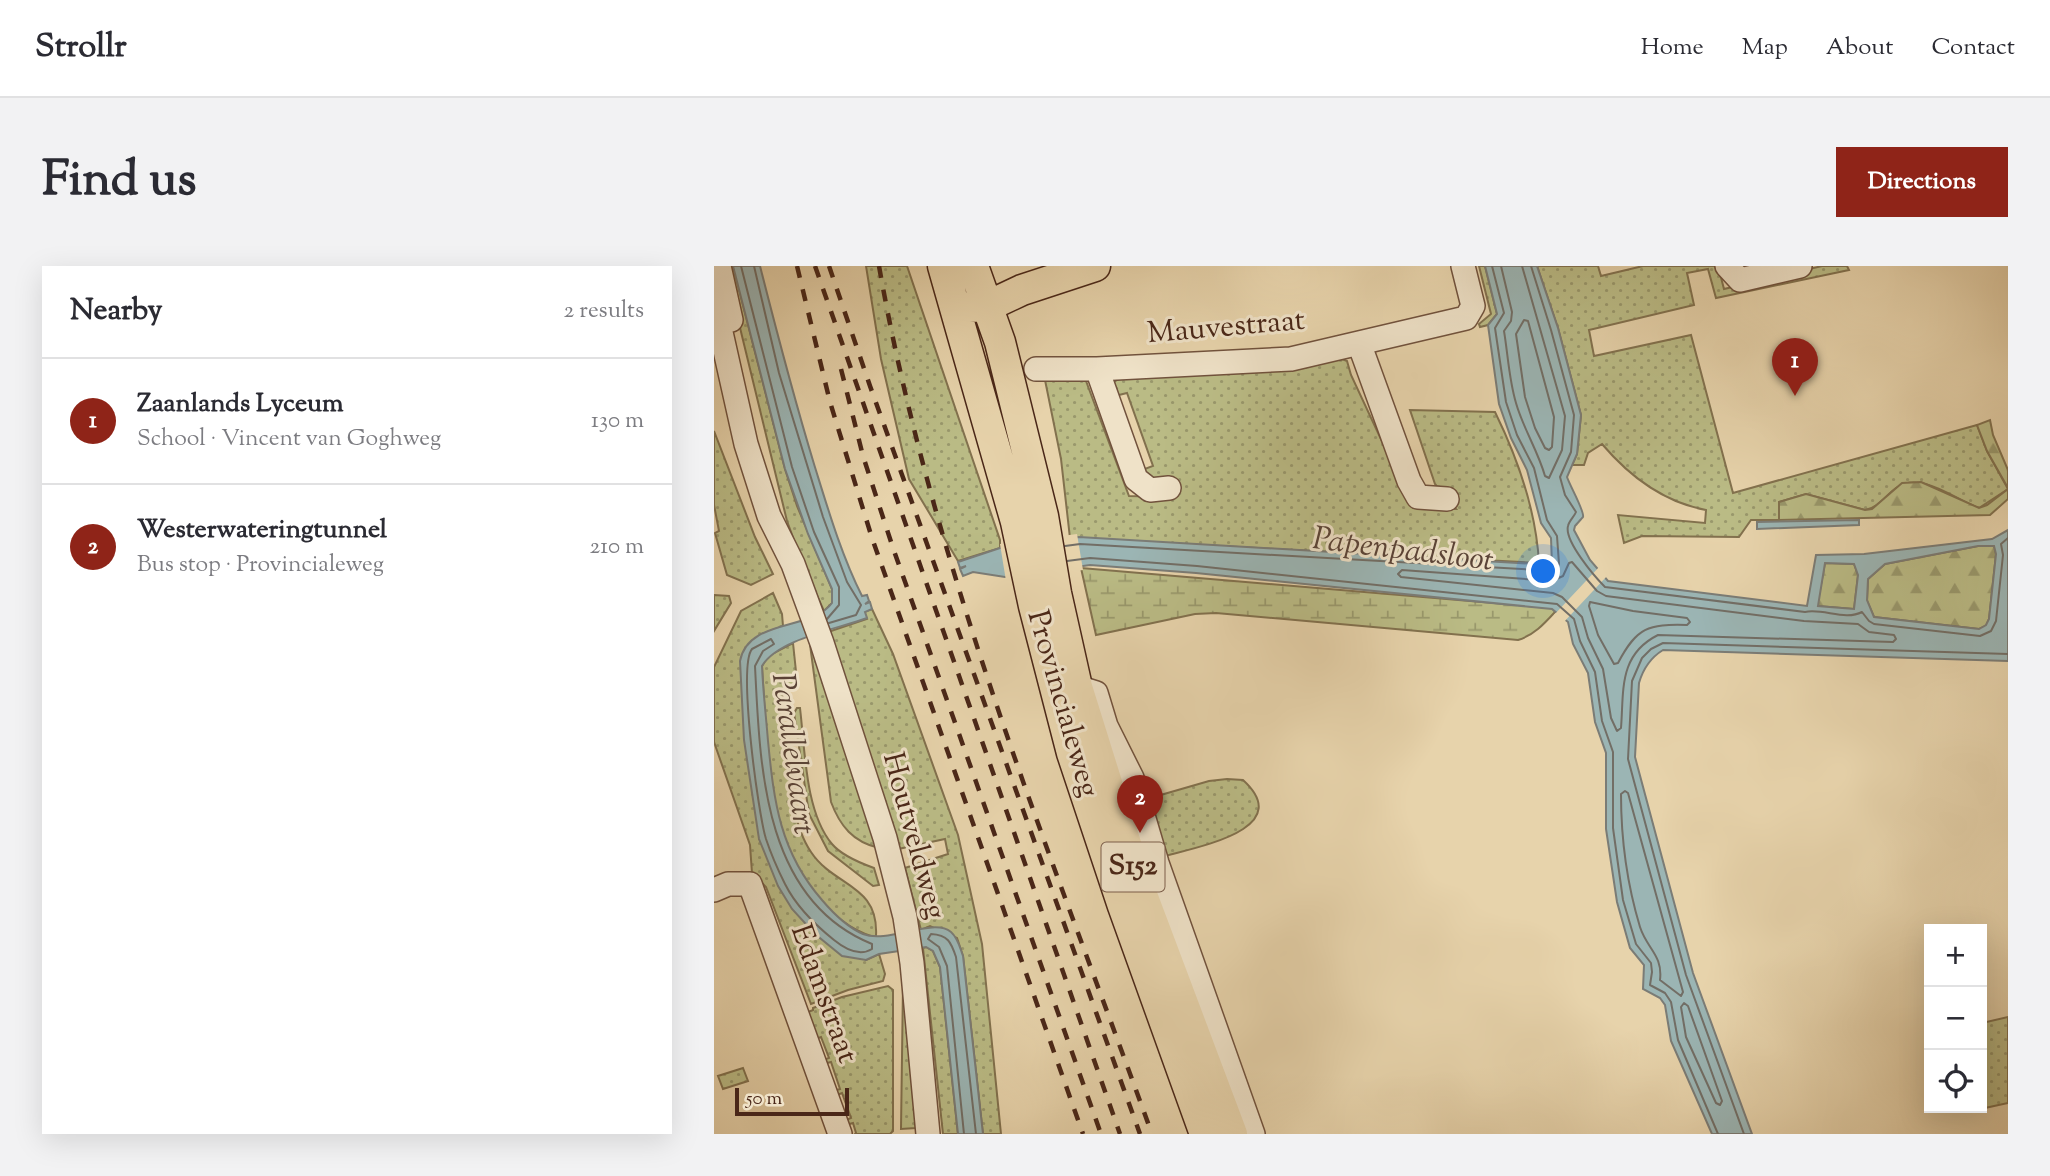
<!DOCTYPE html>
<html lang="en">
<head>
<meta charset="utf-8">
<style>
	:root { --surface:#fff; --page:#f2f2f3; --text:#2b2b33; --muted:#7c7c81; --line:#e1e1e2; --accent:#8f2418 }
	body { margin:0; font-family:"Sorts Mill Goudy",serif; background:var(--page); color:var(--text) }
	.controls { position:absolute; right:21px; bottom:21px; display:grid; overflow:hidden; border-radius:0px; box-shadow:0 7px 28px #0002 }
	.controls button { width:63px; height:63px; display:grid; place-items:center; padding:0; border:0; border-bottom:2px solid var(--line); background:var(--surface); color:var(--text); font:35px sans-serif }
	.scale { position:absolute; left:21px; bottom:18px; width:114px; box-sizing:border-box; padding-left:7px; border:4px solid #4a2718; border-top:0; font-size:19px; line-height:24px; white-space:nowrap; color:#4a2718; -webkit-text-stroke:5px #efe2c8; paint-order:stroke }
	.you { position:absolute; left:830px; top:306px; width:24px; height:24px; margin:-18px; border:5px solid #fff; border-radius:50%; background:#1a73e8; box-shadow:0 0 0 10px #1a73e833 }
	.badge { display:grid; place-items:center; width:46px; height:46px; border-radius:50%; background:var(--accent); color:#fff; font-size:23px; font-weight:700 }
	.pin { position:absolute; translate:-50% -58px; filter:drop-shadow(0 2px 4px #0008) }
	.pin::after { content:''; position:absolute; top:37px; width:24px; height:21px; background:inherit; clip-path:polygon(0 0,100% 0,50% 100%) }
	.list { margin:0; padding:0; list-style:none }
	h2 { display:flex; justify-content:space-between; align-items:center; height:91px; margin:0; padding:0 28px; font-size:30px }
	h2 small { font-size:23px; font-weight:400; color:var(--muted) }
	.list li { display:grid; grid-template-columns:46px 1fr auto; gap:21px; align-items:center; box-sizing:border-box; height:126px; padding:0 28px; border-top:2px solid var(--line) }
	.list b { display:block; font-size:26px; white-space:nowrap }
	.list p { margin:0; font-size:23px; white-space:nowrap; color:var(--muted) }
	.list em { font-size:23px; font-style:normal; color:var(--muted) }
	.icon { flex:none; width:38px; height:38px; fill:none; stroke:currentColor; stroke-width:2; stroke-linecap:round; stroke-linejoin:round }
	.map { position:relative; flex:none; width:1294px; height:868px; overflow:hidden; border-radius:0px }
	header { display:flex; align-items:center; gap:42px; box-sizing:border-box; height:98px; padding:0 35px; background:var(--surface); border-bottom:2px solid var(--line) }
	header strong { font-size:33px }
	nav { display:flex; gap:38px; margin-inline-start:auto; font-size:24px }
	.intro { display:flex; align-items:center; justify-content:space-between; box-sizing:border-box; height:168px; padding:0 42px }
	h1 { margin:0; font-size:49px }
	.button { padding:18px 32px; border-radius:0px; background:var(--accent); color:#fff; font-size:24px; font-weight:700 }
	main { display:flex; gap:42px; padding:0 42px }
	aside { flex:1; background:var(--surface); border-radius:0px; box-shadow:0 7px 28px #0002 }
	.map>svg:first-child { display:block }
</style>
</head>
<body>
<header>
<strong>Strollr</strong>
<nav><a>Home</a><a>Map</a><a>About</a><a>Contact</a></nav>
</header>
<div class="intro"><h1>Find us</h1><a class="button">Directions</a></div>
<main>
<aside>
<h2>Nearby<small>2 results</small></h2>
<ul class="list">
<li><span class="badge">1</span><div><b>Zaanlands Lyceum</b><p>School · Vincent van Goghweg</p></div><em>130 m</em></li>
<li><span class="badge">2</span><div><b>Westerwateringtunnel</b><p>Bus stop · Provincialeweg</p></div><em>210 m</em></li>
</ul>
</aside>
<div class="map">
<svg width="1294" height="868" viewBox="0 0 1294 868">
	<defs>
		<pattern id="grass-dots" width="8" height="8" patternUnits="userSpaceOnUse" patternTransform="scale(1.75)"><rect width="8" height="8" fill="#babb85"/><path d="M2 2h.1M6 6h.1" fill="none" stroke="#99986c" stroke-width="1.8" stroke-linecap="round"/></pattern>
		<pattern id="forest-firs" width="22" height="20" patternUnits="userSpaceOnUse" patternTransform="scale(1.75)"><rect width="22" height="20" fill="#babb85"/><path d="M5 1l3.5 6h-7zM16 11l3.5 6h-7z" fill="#99986c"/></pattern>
		<pattern id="wetland-marsh" width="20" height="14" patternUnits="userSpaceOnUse" patternTransform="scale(1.75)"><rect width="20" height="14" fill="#babb85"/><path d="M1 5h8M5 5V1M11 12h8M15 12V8" fill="none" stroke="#99986c"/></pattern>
	</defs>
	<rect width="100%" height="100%" fill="#e7d3ab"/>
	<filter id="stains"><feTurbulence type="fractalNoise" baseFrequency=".00286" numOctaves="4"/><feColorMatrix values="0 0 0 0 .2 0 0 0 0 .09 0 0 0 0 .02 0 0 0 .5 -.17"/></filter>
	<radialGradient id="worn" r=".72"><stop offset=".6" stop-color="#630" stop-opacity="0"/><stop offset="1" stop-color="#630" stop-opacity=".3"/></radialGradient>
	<path fill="url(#grass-dots)" stroke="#82714e" stroke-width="2" d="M11,0H19L71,203L83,240L118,323V337L110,345L90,301L73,255Z
		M152,0H193L286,274V282L244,295L195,213L167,93Z
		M765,0H771L783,48L774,59L766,61L765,58L777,48Z
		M823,0H884L887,10L929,0H1004L1010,23L1108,0H1133L1135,4L1002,32L994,3L973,7L980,39L875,64L880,90L977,69L1019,227L1263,159L1273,185L1294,223L1265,242C1241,234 1207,204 1182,222C1172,229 1164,242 1151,244L1092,228L1065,236V254H1037L1025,271L928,270L910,277L904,249L991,257L992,244C949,236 916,211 888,178L874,187L870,199H858L863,188L867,149L844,62Z
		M628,93L633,95L637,109L699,242L742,243L721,218L696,144L781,146C804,193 822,243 825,297L356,272L347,193L331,114L372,115L415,230L458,231L429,215L425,205L439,200L413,127L397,131V118L409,110Z
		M0,165L41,271L59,308L37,319L13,309L1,267L5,265L0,239Z
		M59,327L68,348L69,360L48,368L45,573L152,694L165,688L171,708L169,715L134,724L97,738L52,621L38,607L36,579L0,476V401L27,345Z
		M0,329L15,330L17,337L0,365Z
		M158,343L179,388L244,569L268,678L287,868H269L249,690L243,672L216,660L207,664L191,602L234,588L231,573L184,583L114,366L153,353L150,346Z
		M95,371L165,582C139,576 126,560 117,536Z
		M79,377L83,415L69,428L67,445C73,486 74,553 97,586C120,621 165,618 162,670L160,671C111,656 74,599 63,550C53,502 51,449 48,400L54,390Z
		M83,442H86C91,483 91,546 118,578C128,590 146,597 160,602L165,619L159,620L114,585L95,548L80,447Z
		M513,513L529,514C585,565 476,582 444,592L426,535L495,515Z
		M212,681L219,685L226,701L244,868H229L209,682Z
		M189,719L202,862L187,863Z
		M174,720L179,724V865L176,868H141L142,867L139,857L128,860L127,856L137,852L128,827L118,831L116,826L126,823L117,796L105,799L104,796L115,792L107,771L96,775L87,749L99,744V742L128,731Z
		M1294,751V837L1257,845L1256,842H1268V757Z
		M29,802L34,815L9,823L4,810Z"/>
	<path fill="url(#forest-firs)" stroke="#82714e" stroke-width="2" d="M1276,154L1279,169L1294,204V222L1273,185L1263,159Z
		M1207,216L1265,242L1273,239L1294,223V233L1276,249L1065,254V236L1092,228L1151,244L1158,243L1188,217Z
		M1264,280H1280L1282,288L1275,353L1272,360L1265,363L1160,351L1153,335L1154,313L1171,298Z
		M1111,297L1140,298L1144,309L1140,343L1103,340Z"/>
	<path fill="url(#wetland-marsh)" stroke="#82714e" stroke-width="2" d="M367,302L838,342L841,346C830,358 820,369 804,374L502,347L481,348L382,369Z"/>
	<path fill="#9bb5b4" stroke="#7b7c76" stroke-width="2" fill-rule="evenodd" d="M19,0H46C63,67 80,132 100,198C114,243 127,288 148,330L153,329L155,335L151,338L156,336L158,343L151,346L153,352C124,363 64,373 48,400C49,425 52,450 54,475C60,536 66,586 108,634C119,647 133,661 149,668C174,678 219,651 237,666C244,672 246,682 249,690L269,868H244L226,701L219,685L212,681L165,688L152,694L128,690L101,668L78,643L64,620L45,573L30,474L26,395C34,352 98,365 118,337V323L94,268L71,203Z
		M771,0H823L844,62L867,149L863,188L853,211C856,220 871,246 869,251C868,252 862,259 861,260L860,264L876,294L894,315L1093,340L1102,289L1150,288L1278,273L1294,264V395L949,384C936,392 929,403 925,417L921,491L979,707L1038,868H998L957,775L951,739L946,732L929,723L930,699L916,682L903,636L892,563V487L881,456L874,407L859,378L854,356L838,343L482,307L376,299L291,311L259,306L249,310L246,303L252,300L246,302L244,296L286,282L365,271L838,299L837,272L827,257L813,204L797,172L785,138L774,59L783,48ZM1264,280H1280L1282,288L1275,353L1272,359L1265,363L1160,351L1153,334L1154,313L1171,298ZM1111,297L1140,298L1144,309L1140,343L1104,340Z
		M1145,254V259L1043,263V256Z"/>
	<path fill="#e7d3ab" d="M363,268L369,304L292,315L286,278Z
		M886,300L894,309L849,357L840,349Z"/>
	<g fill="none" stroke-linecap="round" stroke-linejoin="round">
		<path stroke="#726e66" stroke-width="2" d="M27,0L78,201L100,266L125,321V339L113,353
			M40,0L65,107L109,251L133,316L147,339L142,349L115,357
			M787,0L798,46L797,55L790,65C794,89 795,114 802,137C809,162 824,185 831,210L835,212L848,184L851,150L808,0
			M817,0L837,64L860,149L857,186L846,211L851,229L862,246C860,251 855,255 854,260C850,275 881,311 891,321L1091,346C1109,342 1131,355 1148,346L1155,355L1160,358L1266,370L1277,365L1282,355L1289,289L1287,278L1294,272
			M810,54L814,55L840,151L838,181L835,184L831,182L821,162L811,131L802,68Z
			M351,280L366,278L841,305L845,298L843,270L833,254L820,202L803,169L792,136L781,62L790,47L778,0
			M353,295L376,292L483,300L843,338L860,353L866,375L881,406L888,455L899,486V562L909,634L922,678L937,697L938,706L936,719L951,727L957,736L964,774L1004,868
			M858,296L883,325L892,330L1090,355L1144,358L1155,366L1180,369L1182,373L1179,376L944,369C904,389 910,425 907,462L903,465L897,452L889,403L874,372L868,351L848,331L839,327L687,311L684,308L688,304L838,315L849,310L855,297Z
			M876,336L919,345L973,352L976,356L973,359C934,358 923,361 904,397L900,398L884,369L875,340Z
			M57,373L60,378L49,385L41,400C46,501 49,634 158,678V683C145,691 131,683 120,674C100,658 82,640 71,618C64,604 57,588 52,573C44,547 24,400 38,383Z
			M911,525L914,527L969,726L967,730L946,714C949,689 933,683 926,661C913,618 907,572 907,528Z
			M970,737L974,740L1008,835L1006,839L1002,837L972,771L967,741Z
			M250,868L233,700L225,681L214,673L217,668C234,669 237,676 242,691L262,868
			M1030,868L972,709L914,493L918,415L928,392L937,383L949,377L1294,388"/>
		<g stroke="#71523d" stroke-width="26">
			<path id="minor" d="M5,0L17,54
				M1013,0L1026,14L1086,0
				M0,35L32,178L55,250L79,298L108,377L171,572L191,651L198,697L214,868
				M645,77L695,215L704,231L733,233
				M322,103H383L577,93L752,52L759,40L749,0
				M383,103L422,213L436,224L455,222
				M363,421L382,427L392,460L418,512L443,597L539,868
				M0,624L14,618H36L126,868"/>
		</g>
		<g stroke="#4a2718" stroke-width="33">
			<path id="major" d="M229,0L302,256L320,340L358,487L409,640L491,868
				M259,0L286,76L329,250L342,327L363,421L427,626L518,868
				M255,41L274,40L308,24L381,0"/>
		</g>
		<use href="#minor" stroke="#efe2c8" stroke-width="23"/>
		<use href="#major" stroke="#e7d3ab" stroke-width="30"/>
		<path stroke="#4a2718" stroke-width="4.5" stroke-dasharray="12 12" stroke-linecap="butt" d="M83,0L116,136L158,272L369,868
			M101,0L406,868
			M115,0L156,120L426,868
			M165,0C218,300 335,583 438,868
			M127,103L149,190L179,282L387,868"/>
	</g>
	<g text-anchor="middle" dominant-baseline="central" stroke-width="6" stroke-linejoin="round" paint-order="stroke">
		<rect fill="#efe2c8" stroke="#7c5f4d" stroke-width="2" x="387.5" y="576.5" width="63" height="49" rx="5"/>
		<g font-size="28" font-weight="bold" fill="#4a2718">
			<text x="419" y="601">S152</text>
		</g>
		<g font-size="30" fill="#4a2718" stroke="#efe2c8">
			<text transform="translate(512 62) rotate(-5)">Mauvestraat</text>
			<text transform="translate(348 438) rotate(74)">Provincialeweg</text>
			<text transform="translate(199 570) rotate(75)">Houtveldweg</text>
			<text transform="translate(109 728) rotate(70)">Edamstraat</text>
		</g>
		<g font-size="32" font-style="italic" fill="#5a4337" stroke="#efe2c8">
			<text transform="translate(689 285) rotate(7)">Papenpadsloot</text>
			<text transform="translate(78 488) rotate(82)">Parallelvaart</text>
		</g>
	</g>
	<rect width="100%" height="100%" filter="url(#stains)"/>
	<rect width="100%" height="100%" fill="url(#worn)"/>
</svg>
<div class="controls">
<button>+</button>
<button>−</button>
<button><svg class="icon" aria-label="locate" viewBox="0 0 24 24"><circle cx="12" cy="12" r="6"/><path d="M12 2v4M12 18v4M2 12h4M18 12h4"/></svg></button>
</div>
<div class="scale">50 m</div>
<div class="you"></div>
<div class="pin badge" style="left:1081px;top:130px">1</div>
<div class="pin badge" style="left:426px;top:567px">2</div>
</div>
</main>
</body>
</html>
